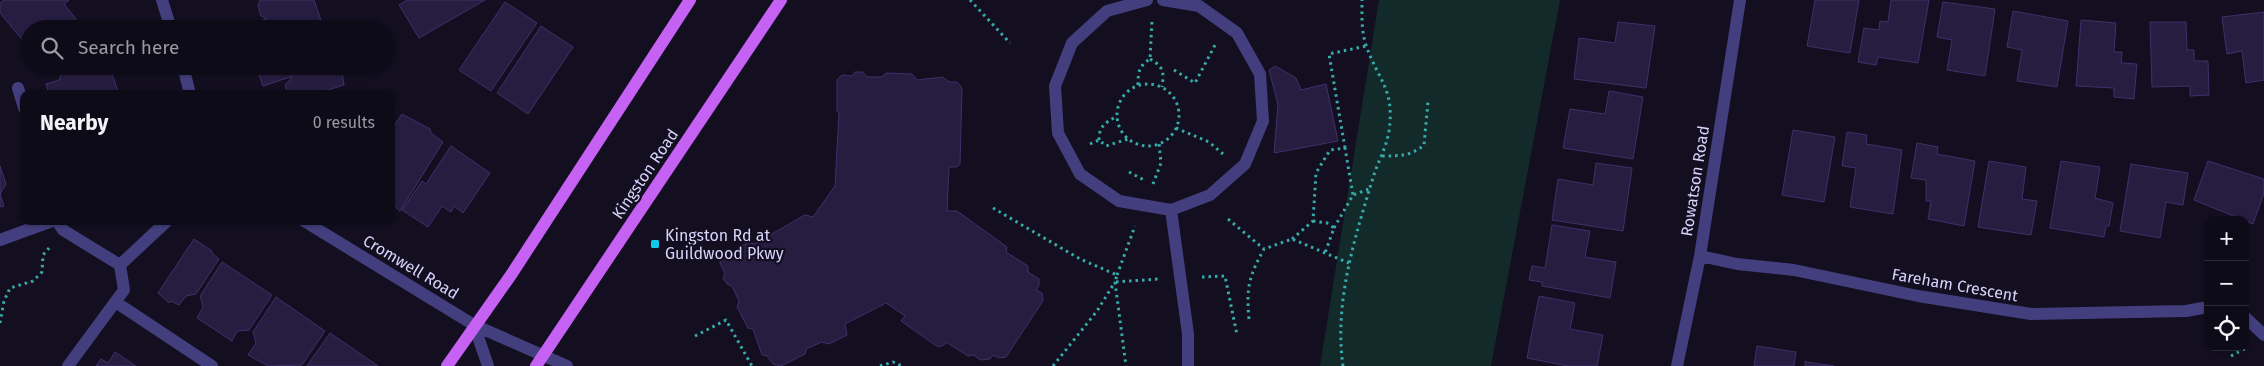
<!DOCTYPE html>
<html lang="en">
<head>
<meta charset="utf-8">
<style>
	:root { --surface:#0e0b19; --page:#171422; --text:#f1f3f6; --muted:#9b9ba2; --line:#2e2b38 }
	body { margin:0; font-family:"Fira Sans",sans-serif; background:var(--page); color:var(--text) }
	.controls { position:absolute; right:15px; bottom:15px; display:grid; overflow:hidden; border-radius:10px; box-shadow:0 1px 4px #0004 }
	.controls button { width:45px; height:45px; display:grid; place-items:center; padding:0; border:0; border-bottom:1px solid var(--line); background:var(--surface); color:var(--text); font:25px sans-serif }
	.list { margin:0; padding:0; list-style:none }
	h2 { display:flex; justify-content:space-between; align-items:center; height:65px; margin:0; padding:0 20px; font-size:21px }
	h2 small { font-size:16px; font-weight:400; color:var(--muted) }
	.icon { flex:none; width:28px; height:28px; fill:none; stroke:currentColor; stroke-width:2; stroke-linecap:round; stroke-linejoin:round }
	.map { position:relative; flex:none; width:2264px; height:366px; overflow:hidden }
	.search { position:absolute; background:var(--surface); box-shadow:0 1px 4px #0004; left:20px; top:20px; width:375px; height:55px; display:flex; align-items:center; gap:12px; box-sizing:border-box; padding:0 18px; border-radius:28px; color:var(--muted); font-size:19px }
	.panel { position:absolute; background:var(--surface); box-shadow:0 1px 4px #0004; left:20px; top:90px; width:375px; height:135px; border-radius:10px }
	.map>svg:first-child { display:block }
</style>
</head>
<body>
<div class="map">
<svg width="2264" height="366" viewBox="0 0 2264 366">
	<rect width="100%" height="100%" fill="#130f21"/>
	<path fill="#132a2b" d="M1379,0H1560L1491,366H1320Z"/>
	<path fill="#261d41" stroke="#3f306b" d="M4,0H69L64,4L76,19L63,29H29V48L0,13V3Z
		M260,0H314L324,29H244L243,25L267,19L261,16L258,6Z
		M407,0H485L419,38L399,5Z
		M1815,0H1859L1850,53L1807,46Z
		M1891,0H1929L1918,63L1878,57L1876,65L1858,62L1864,28L1879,30L1880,21L1888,22Z
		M505,2L537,23L491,91L459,70Z
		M1943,2L1995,9L1985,76L1947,70L1952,40L1937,37Z
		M2013,11L2068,21L2057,87L2017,81L2022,50L2007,47Z
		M2264,12V80L2246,83L2242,51L2227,54L2222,17Z
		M2081,20L2116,23L2114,52H2122L2121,63L2137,64L2134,99L2114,97V88L2076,86Z
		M1618,22L1655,26L1646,88L1574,79L1579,38L1615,43Z
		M2150,22H2186L2187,50H2194V61H2208L2209,95L2190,96V86L2152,87Z
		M541,26L573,47L528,114L497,93Z
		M75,66H109L119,94H49L46,84L59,80L63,71Z
		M256,66H341L344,85L315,94H287L285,85L293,76L263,86Z
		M1275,66L1296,78L1301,90L1326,84L1338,141L1274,153L1278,105L1269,70Z
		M855,72H863L867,77H882L886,73L912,74L917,80L943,77L949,82H957L962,88L960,164L957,167H949L947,211H957L1007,247L1006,252L1028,266V272L1039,279V285L1036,290L1042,293L1043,301L1006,357L999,358L993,355L990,359L980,360L974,355L968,356L946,342L944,345L938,347L901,321L905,316L886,303L845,324L847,335L829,344L822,342L806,349L805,354L781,366L773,364L767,356L762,355L753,329L748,328L737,307L739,301L732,286L727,284L723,278L725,273L720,263L721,257L749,242L754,244L805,215L813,217L835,186L839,113L837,111V80L842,75L852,76Z
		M1609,91L1643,97L1633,159L1563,148L1570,109L1605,114Z
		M402,114L430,129L431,133L443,142L400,211L391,204V130Z
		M1793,130L1835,137L1824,202L1782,195Z
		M1847,132L1867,135L1866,144L1902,150L1893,214L1850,207L1856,168L1842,166Z
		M1917,143L1938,147L1937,154L1975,161L1964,226L1928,219L1931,201H1926V180L1911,178Z
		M451,146L490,173L463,213L454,206L451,212L442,206L428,227L402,210L422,181L426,184Z
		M1989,161L2026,167L2022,199L2037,201L2031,235L1978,227Z
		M2061,161L2100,167L2095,198L2113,203L2109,226H2106L2104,237L2050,228Z
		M2208,161L2264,179V193L2253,224L2194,200Z
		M1596,163L1632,168L1623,231L1552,220L1558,179L1593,185Z
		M2131,164L2188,173L2183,205L2166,202L2160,238L2120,231Z
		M0,166L6,184L0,194L4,206L0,207Z
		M1552,225L1590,231L1585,257L1616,262L1610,298L1542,286V282L1529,280L1532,266L1545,268Z
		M194,239L212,251V253L219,259L196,294L186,296L179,305L171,301L169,303L158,293Z
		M222,262L272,295L249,330L237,331L232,341L197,318L203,307L200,296Z
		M1539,296L1575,303L1570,329L1603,335L1597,366H1568L1527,358Z
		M276,297L325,331L302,365L268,366L248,355L256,343L253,332Z
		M330,333L378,366H307Z
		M1757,346L1796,352L1794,366H1754Z
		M115,352L136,366H96L101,359L108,363Z
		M1805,361L1807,362L1834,366H1805Z"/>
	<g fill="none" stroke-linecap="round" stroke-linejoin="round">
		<path stroke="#37abaa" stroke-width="3" stroke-dasharray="2.5 4" stroke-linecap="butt" d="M970,0L1010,43
			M1150,59C1164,67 1164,72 1162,87
			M1174,70L1195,83L1215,45
			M1117 115a31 31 0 1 1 62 0a31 31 0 1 1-62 0Z
			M1138,85C1138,72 1139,66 1150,59L1152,21
			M1176,128L1209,142L1223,154
			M1099,140C1099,126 1105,123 1117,116
			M1090,144L1099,140L1106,146L1128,139
			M1345,148L1329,54L1366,46
			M1382,156C1399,156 1411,156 1424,145L1428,102
			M1129,172L1146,181
			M1153,184L1161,163L1159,143
			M993,208L1080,259L1117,275L1115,282L1159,279
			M1228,219L1264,249
			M1313,221L1327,223L1334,228L1325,253
			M1334,228L1353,195L1369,189
			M1292,239L1313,221L1316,173L1330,150L1345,148L1353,195
			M1117,275L1135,226
			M1202,277L1225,276L1237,335
			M1115,282L1126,366
			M1249,319C1246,288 1249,276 1264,249L1292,239L1349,263
			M0,323L4,301L10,288L33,281L42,272L43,255L49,248
			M695,336L726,320L752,366
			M2231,356L2246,348
			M880,366L893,362L902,366
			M1053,366L1097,311L1115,282
			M1343,366C1334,304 1354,240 1372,181C1377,163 1386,149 1389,131C1395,88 1378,81 1366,45C1361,30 1362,15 1362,0"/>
		<path stroke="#433e7d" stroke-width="12" d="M162,0L171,29
			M1147,0L1107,11L1072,43L1055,86L1058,133L1080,174L1119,201L1171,210L1210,195L1245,164L1263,121L1260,74L1237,33L1199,6L1163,0
			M183,66L190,94
			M18,88L24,108
			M1171,210L1188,334V366
			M57,221L63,230L120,265L124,290L68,366
			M304,221L474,325L567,366
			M0,240L52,221
			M1700,256L1737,264L1794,270L1918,296L2031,314L2186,311L2208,307
			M120,265L167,221
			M117,303L212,366
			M2245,317L2264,335
			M474,325L488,366
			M1677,366L1700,256L1740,0"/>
		<path stroke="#c562f4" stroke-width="12" d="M447,366L511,275L690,0
			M536,366L781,0"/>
	</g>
	<rect fill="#11c9ea" stroke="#130f21" stroke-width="2" x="650" y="239" width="10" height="10" rx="2.5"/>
	<g text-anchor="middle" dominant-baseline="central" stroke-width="4.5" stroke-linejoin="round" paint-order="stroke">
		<g font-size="16" fill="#d9d3fc" stroke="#130f21">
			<text transform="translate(645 174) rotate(-56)">Kingston Road</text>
			<text transform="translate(1695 181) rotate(-81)">Rowatson Road</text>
			<text transform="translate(411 267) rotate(31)">Cromwell Road</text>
			<text transform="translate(1955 285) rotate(10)">Fareham Crescent</text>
		</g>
		<g font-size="16" fill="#d9d3fc" stroke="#130f21" text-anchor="start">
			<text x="665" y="235">Kingston Rd at<tspan x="665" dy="18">Guildwood Pkwy</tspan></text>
		</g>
	</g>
</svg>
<div class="controls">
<button>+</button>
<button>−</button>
<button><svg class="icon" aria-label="locate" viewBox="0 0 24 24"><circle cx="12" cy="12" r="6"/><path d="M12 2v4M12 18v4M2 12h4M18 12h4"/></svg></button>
</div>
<div class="search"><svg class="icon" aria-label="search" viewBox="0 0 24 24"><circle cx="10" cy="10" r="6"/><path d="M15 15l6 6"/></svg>Search here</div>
<section class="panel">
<h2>Nearby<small>0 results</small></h2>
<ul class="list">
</ul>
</section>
</div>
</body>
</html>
